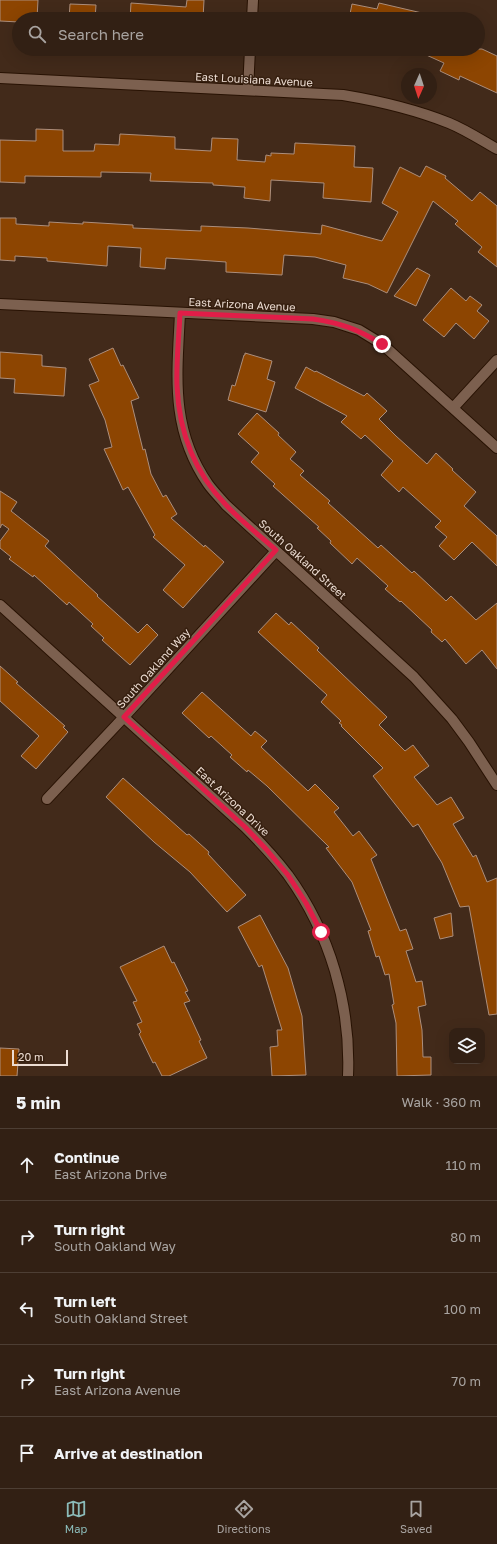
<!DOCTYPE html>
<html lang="en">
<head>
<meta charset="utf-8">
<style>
	:root { --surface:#322014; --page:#3a281d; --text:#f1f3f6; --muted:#a8a3a0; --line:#4d3e34; --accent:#8bbbb9 }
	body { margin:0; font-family:"Golos Text",sans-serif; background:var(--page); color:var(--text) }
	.controls { position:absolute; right:12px; bottom:12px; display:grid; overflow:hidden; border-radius:8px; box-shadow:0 4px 16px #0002 }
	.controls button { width:36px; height:36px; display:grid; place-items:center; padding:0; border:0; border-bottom:1px solid var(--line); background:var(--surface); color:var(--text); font:20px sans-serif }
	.compass { position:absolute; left:401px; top:68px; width:36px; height:36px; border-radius:50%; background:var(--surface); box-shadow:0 4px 16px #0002; rotate:183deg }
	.scale { position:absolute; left:12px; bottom:10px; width:56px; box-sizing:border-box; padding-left:4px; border:2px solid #ecdcd2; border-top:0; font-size:11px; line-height:14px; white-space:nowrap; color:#ecdcd2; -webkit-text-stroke:3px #372010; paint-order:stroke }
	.stop { position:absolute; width:12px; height:12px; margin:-9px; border:3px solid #e11d48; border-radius:50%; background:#fff }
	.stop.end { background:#e11d48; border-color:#fff; box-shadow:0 1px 4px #0008 }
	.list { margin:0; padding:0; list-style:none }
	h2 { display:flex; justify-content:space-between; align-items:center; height:52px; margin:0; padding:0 16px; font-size:17px }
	h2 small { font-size:13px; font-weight:400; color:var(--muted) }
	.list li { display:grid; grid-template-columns:26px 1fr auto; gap:12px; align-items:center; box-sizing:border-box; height:72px; padding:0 16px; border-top:1px solid var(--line) }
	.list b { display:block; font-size:15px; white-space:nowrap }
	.list p { margin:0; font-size:13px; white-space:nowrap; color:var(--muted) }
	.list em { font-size:13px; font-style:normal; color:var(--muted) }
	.icon { flex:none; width:22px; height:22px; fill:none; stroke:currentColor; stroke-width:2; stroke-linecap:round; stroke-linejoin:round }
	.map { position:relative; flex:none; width:497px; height:1076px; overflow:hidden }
	.search { position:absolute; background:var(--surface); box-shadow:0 4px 16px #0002; left:12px; right:12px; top:12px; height:44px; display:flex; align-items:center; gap:10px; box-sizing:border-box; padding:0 14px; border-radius:22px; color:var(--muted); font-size:15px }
	.sheet { height:412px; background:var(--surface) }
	nav { display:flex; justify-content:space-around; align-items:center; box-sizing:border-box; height:56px; border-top:1px solid var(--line); background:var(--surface); font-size:11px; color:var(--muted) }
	nav a { display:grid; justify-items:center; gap:2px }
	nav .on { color:var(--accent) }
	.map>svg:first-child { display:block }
</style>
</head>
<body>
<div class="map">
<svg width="497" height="1076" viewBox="0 0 497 1076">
	<rect width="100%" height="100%" fill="#422a1a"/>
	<path fill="#8d4501" stroke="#ac8e7c" d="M0,0H38L37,19H19V22L0,21Z
		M187,0H204L203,19H130L131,3L186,7Z
		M379,3L422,13L421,19H349L352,4L377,9Z
		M70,4L96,5L95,19H69Z
		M413,49H482L497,56V93L460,76L459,80L440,71L444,63Z
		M36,129L63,130V151H94L95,144L119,145L120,134L175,137V149L211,151L212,138L238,139L237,160L265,162L266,155L271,156V153L294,154L295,143L355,146L354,167L373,168L371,202L323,198L324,183L271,180L270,201L244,198L245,187L213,185V183L150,181L151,173L101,172V177L25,176V183L0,182V140L36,141Z
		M426,166L446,176L445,178L472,201L480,192L497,206V267L478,252L482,247L455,224L458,221L433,201L387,293L368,284L343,278L346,265L315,257L284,255L282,275L226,272V262L198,260L166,258L165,269L140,267L141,248L108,246L107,266L47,261V258L15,256V261L0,260V218H16V224L49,226V222L83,224V222L133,225V228L201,231V226L248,228L321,234L322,225L382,241L398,212L382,203L400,167L420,177Z
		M417,268L430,275L416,306L394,296Z
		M451,288L466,301L470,296L482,305L477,311L489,321L474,339L456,323L444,337L423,320Z
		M113,348L121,366L123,365L139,398L131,401L143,450L145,449L151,474L163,497L166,495L177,514L171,518L204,547L205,545L224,562L183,608L163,590L185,565L153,537L155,535L128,487L123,490L104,449L112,447L105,420L89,385L99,381L89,359Z
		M0,352L42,355V366L66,368L64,396L14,393L15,379L0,378Z
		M245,353L272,361L267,379L275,382L266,412L228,400L232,385L235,386L244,355H245Z
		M306,367L315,372L316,371L364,396L367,393L387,411L379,419L396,436L427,464L436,453L453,469L452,470L476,492L464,506L497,536V566L472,542L454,560L439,546L447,537L435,527L441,521L403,487L399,492L381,475L393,461L365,435L361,439L341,422L347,416L295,388Z
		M257,413L279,433L278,435L296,452L290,459L304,471L300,475L330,501L328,503L378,548L381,545L412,573L414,571L446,601L451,596L476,620L497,603V669L482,650L466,664L445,639L442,642L431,632L432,630L401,601L400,602L385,589L388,586L357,558L352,564L330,543L331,541L317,528L319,527L273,486L275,484L251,462L259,453L238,434Z
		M0,491L17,502L11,511L49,541L45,546L98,595L97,596L138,633L147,624L158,635L130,665L102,640L104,638L91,626L93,624L69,602L67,605L34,575L33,577L9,559L11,557L0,548V541L9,529L2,524L0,528Z
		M276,613L289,625L291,622L319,648L317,650L387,717L379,725L405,751L413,745L429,766L414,777L437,805L451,797L464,818L453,824L473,857L476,855L487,882L497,878V1014L489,1015L469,906L460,907L442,863L418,824L413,827L373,776L383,768L341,726L342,725L339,723L341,721L321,702L327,695L258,632Z
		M0,666L18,682L16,683L65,726L63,727L68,732L36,769L21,756L39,736L0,701Z
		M202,692L251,736L255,731L267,741L261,747L308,791L315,784L339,808L334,812L353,836L359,831L377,855L371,859L400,931L406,929L413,949L406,951L416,982L422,981L426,1005L418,1007L422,1030L423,1057H431V1075L397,1076L396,1023L392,1005L394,1004L389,974L385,975L379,956L376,957L368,931L371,930L352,882L326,848L329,847L267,786L248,770L247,772L230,757L232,755L211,736L209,738L182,713Z
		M123,778L187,835L189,834L209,852L208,854L246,895L227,912L190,872L154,842L106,797Z
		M451,913L453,936L440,939L434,918Z
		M260,915L288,968L302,1016L306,1075L272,1076L270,1047L278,1046L277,1030H282L262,965L259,967L238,927Z
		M164,946L172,963L174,962L188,991L185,992L190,1001L184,1003L201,1040L199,1041L207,1058L169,1076H162L155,1062L153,1063L139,1034L141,1032L137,1024L142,1022L133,1002L137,1001L120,967Z
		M0,1048L19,1049L17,1076H0Z"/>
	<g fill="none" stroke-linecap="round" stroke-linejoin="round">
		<g stroke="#281203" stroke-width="12">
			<path id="minor" d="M252,19L253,0
				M0,78L343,95C379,101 414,109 449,123C466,130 481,140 497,149
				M248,90L250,49
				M0,304L313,319L334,322L359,330L382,344L497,448
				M180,313C177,376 170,429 208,484C213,491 220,498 226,505L414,677L452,719L469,742L497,785
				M453,408L497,360
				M0,605L245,827C260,842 275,858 288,875C330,933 351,1005 348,1076
				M47,799L124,717L276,551"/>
		</g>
		<use href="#minor" stroke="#7c604f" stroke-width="10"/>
	</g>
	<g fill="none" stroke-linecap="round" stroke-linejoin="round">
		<path stroke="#e11d48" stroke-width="5" d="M321,932L306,903L288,875L266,849L245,827L124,717L276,550C259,535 241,521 226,505C194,472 179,431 177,386C176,362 179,337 180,313L313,319C341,323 357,329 382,344"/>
	</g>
	<g text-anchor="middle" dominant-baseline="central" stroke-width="3" stroke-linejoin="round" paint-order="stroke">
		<g font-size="11" fill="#ecdcd2" stroke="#372010">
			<text transform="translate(254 79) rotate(3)">East Louisiana Avenue</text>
			<text transform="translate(242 304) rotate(3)">East Arizona Avenue</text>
			<text transform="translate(303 559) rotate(42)">South Oakland Street</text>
			<text transform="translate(153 668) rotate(-48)">South Oakland Way</text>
			<text transform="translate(233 801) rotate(43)">East Arizona Drive</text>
		</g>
	</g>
</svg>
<div class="controls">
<button><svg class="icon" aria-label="layers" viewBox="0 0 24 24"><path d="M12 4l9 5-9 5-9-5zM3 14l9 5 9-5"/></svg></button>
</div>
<svg class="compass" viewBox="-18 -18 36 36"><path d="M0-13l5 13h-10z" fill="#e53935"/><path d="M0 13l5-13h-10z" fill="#a8a3a0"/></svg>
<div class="scale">20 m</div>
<div class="stop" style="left:321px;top:932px"></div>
<div class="stop end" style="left:382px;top:344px"></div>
<div class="search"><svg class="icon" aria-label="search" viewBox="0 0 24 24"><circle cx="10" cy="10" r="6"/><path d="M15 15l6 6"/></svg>Search here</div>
</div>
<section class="sheet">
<h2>5 min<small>Walk · 360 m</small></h2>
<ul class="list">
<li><svg class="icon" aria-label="ahead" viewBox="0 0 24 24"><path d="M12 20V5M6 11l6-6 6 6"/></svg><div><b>Continue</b><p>East Arizona Drive</p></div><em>110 m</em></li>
<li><svg class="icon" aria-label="right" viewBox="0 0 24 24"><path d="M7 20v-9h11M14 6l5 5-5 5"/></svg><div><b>Turn right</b><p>South Oakland Way</p></div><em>80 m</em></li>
<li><svg class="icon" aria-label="left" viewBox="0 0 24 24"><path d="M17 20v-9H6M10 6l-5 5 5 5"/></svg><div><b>Turn left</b><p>South Oakland Street</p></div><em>100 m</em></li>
<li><svg class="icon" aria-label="right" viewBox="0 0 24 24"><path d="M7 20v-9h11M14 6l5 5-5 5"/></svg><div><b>Turn right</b><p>East Arizona Avenue</p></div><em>70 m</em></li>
<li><svg class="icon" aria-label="arrive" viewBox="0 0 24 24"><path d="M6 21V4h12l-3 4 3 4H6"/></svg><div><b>Arrive at destination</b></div></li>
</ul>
</section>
<nav>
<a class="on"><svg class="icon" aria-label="map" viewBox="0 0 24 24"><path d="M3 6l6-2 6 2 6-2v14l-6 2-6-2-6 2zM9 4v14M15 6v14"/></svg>Map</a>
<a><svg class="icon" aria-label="directions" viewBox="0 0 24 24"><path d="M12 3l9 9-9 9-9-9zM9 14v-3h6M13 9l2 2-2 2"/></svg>Directions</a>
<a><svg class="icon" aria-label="saved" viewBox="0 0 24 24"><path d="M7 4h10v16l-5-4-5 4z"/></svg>Saved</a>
</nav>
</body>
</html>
